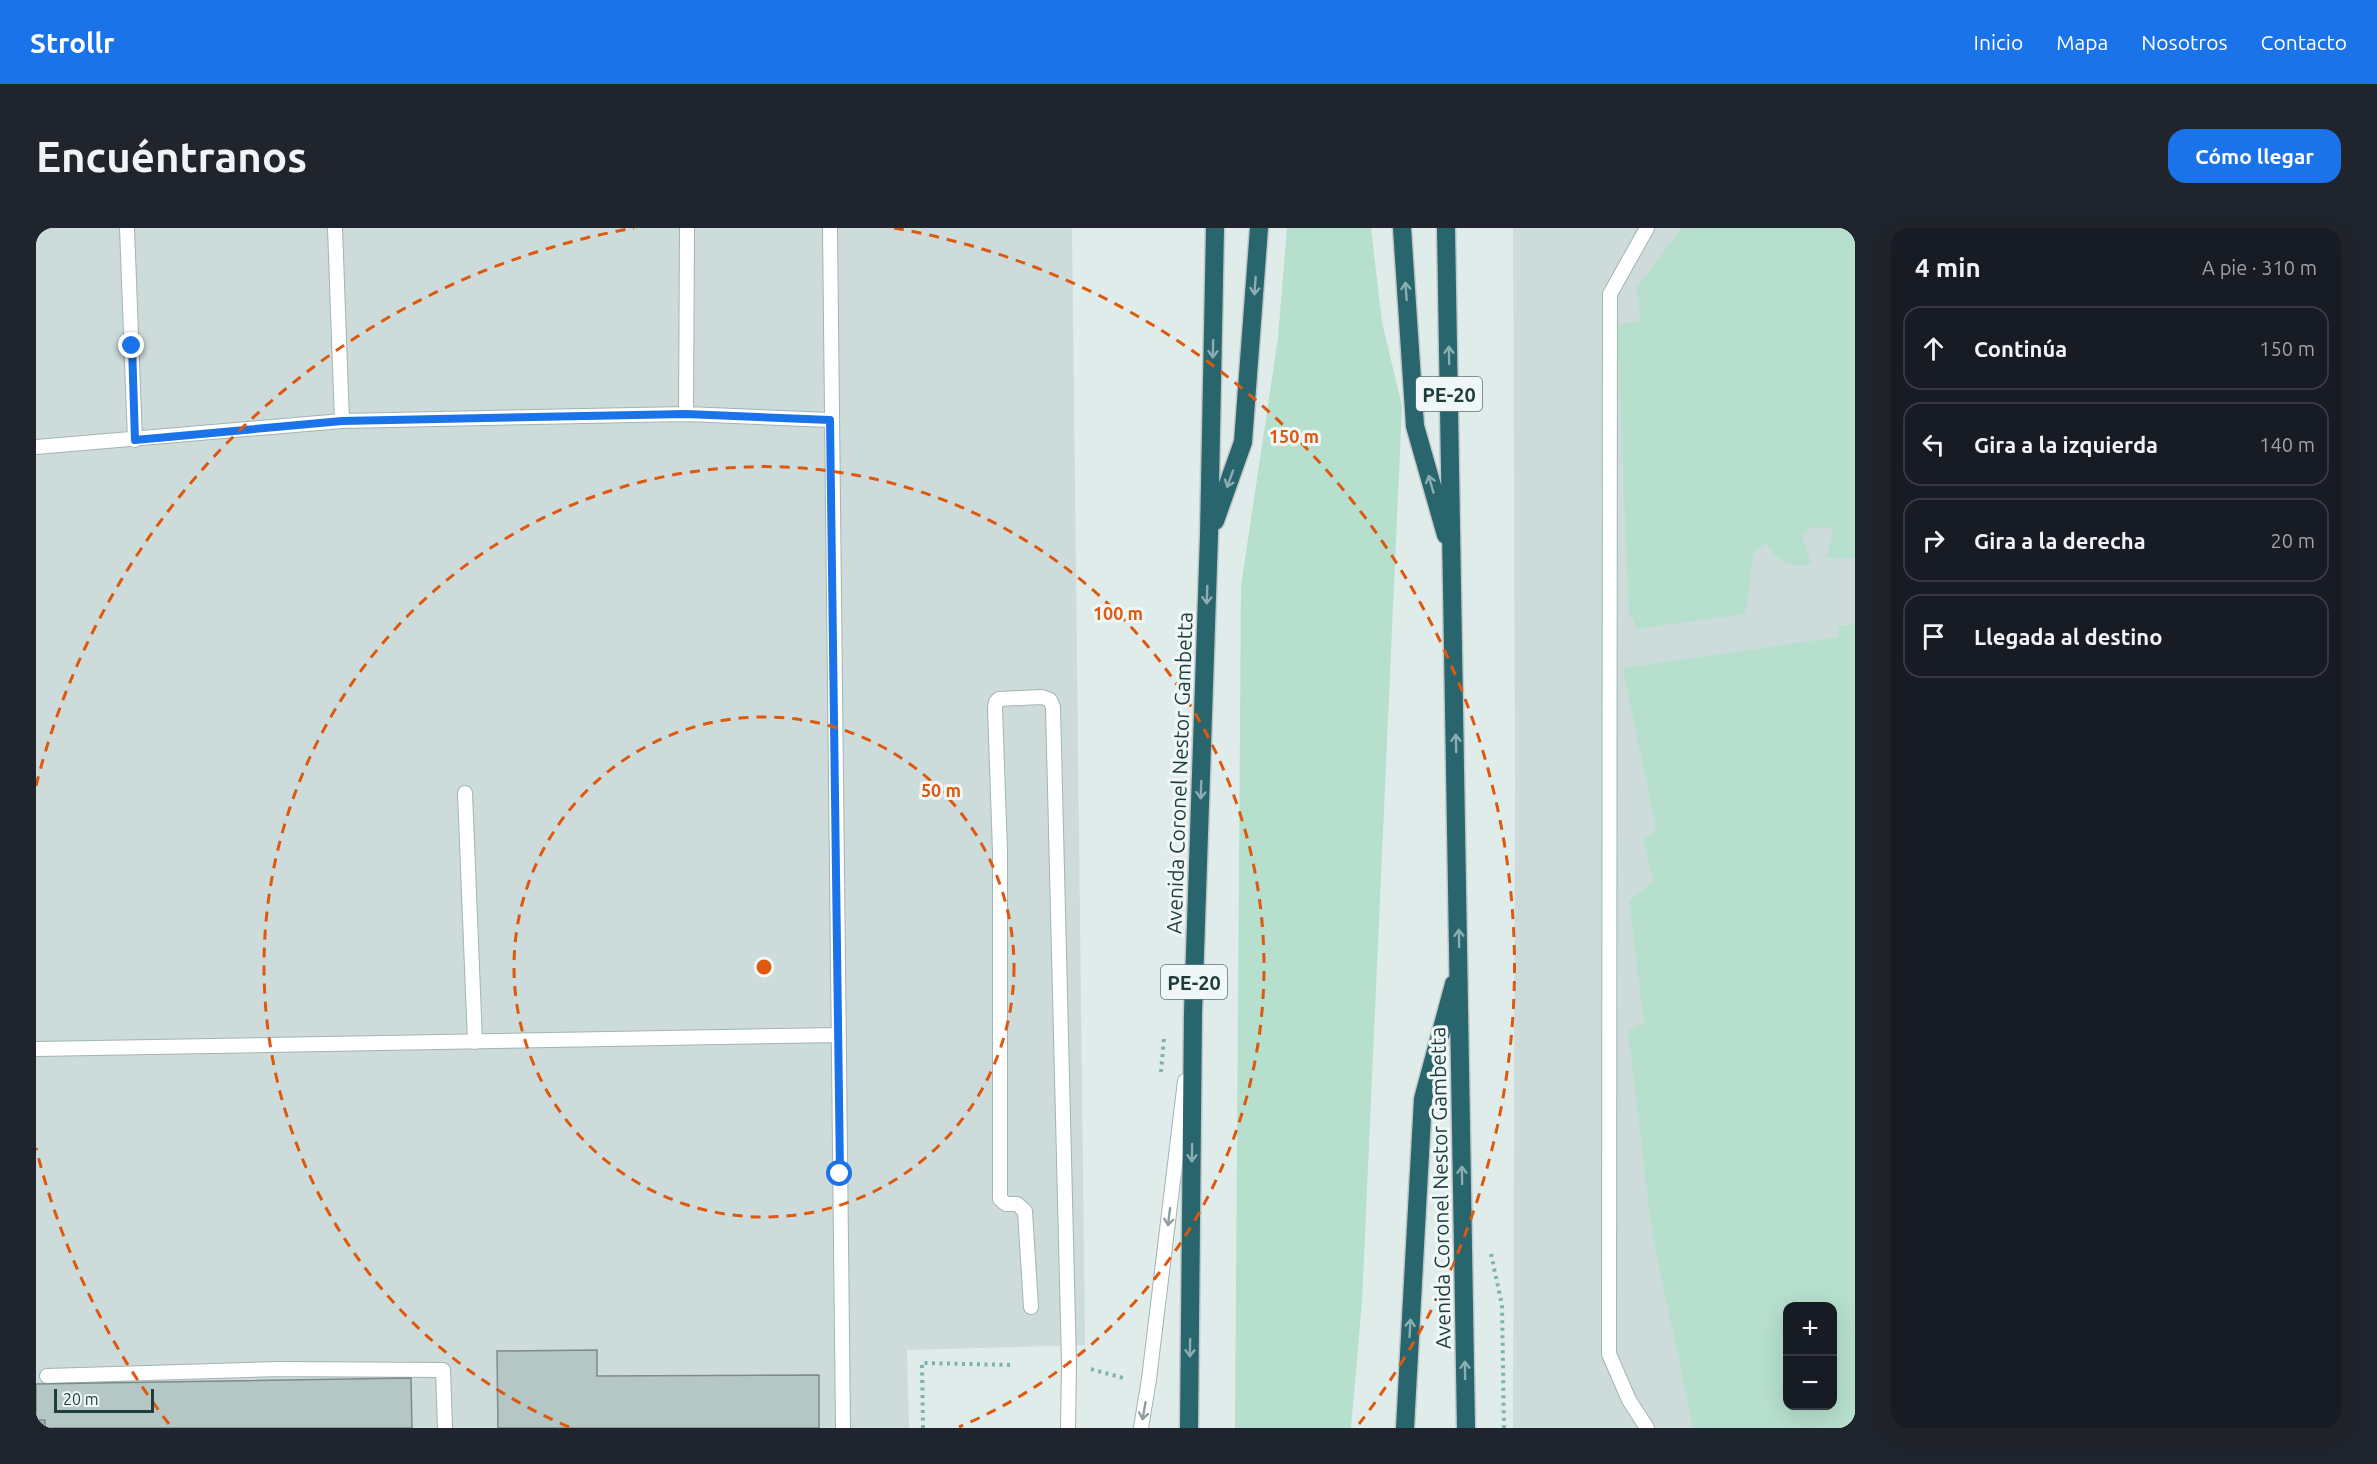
<!DOCTYPE html>
<html lang="es">
<head>
<meta charset="utf-8">
<style>
	:root { --surface:#171b24; --page:#20242c; --text:#f1f3f6; --muted:#9ea1a6; --line:#363941; --accent:#1a73e8 }
	body { margin:0; font-family:Ubuntu,sans-serif; background:var(--page); color:var(--text) }
	.controls { position:absolute; right:18px; bottom:18px; display:grid; overflow:hidden; border-radius:12px; box-shadow:0 6px 24px #0002 }
	.controls button { width:54px; height:54px; display:grid; place-items:center; padding:0; border:0; border-bottom:2px solid var(--line); background:var(--surface); color:var(--text); font:30px sans-serif }
	.scale { position:absolute; left:18px; bottom:15px; width:100px; box-sizing:border-box; padding-left:6px; border:3px solid #1f3c3d; border-top:0; font-size:16px; line-height:21px; white-space:nowrap; color:#1f3c3d; -webkit-text-stroke:4px #f0f8f7; paint-order:stroke }
	.stop { position:absolute; width:18px; height:18px; margin:-14px; border:4px solid #1a73e8; border-radius:50%; background:#fff }
	.stop.end { background:#1a73e8; border-color:#fff; box-shadow:0 2px 6px #0008 }
	.list { margin:0; padding:0; list-style:none }
	h2 { display:flex; justify-content:space-between; align-items:center; height:78px; margin:0; padding:0 24px; font-size:26px }
	h2 small { font-size:20px; font-weight:400; color:var(--muted) }
	.list li { display:grid; grid-template-columns:39px 1fr auto; gap:18px; align-items:center; box-sizing:border-box; height:84px; margin:0 12px 12px; padding:0 12px; border:2px solid var(--line); border-radius:18px }
	.list b { display:block; font-size:22px; white-space:nowrap }
	.list em { font-size:20px; font-style:normal; color:var(--muted) }
	.icon { flex:none; width:33px; height:33px; fill:none; stroke:currentColor; stroke-width:2; stroke-linecap:round; stroke-linejoin:round }
	.map { position:relative; flex:none; width:1819px; height:1200px; overflow:hidden; border-radius:18px }
	header { display:flex; align-items:center; gap:36px; box-sizing:border-box; height:84px; padding:0 30px; background:var(--accent); color:#fff }
	header strong { font-size:28px }
	nav { display:flex; gap:33px; margin-inline-start:auto; font-size:21px }
	.intro { display:flex; align-items:center; justify-content:space-between; box-sizing:border-box; height:144px; padding:0 36px }
	h1 { margin:0; font-size:42px }
	.button { padding:15px 27px; border-radius:18px; background:var(--accent); color:#fff; font-size:21px; font-weight:700 }
	main { display:flex; gap:36px; padding:0 36px }
	aside { flex:1; background:var(--surface); border-radius:18px; box-shadow:0 6px 24px #0002 }
	.map>svg:first-child { display:block }
</style>
</head>
<body>
<header>
<strong>Strollr</strong>
<nav><a>Inicio</a><a>Mapa</a><a>Nosotros</a><a>Contacto</a></nav>
</header>
<div class="intro"><h1>Encuéntranos</h1><a class="button">Cómo llegar</a></div>
<main>
<div class="map">
<svg width="1819" height="1200" viewBox="0 0 1819 1200">
	<rect width="100%" height="100%" fill="#dfecea"/>
	<path fill="#cddcda" fill-rule="evenodd" d="M0,0H1036L1049,1117L871,1122L873,1200H0Z
		M1477,0H1819V1200H1477L1479,555ZM1752,1078H1796V1178H1752Z"/>
	<path fill="#b6dfcd" fill-rule="evenodd" d="M1251,0H1335L1346,94L1366,178L1326,1074L1315,1200H1199L1205,358L1242,110Z
		M1646,0H1819V330H1791L1797,300L1777,299L1765,307L1776,337C1751,338 1745,337 1730,316L1718,325L1709,386L1601,401L1593,383L1581,97L1604,93L1601,59Z
		M1819,396V1200H1657L1616,1005L1592,803L1608,795L1593,673L1617,653L1607,611L1620,602L1587,440L1803,409L1802,398ZM1752,1078H1796V1178H1752Z"/>
	<g fill="none" stroke-linecap="round" stroke-linejoin="round">
		<g stroke="#a2b4b3" stroke-width="16">
			<path id="lane" d="M91,0L99,212
				M299,0L306,193
				M794,0L807,1200
				M1611,0L1574,66L1573,1126L1593,1172L1611,1200
				M650,186L651,0
				M0,219L306,193L650,186L794,192
				M429,565L439,814
				M0,821L802,807
				M995,1079L989,983L981,976H970L964,971V624L959,480L960,474L963,471L1006,469L1014,472L1017,479L1033,1136L1032,1200
				M11,1148L243,1141L407,1142L409,1200
				M1105,1200L1113,1151L1149,853"/>
		</g>
		<g stroke="#c0c8c9" stroke-width="21">
			<path id="highway" d="M1366,0L1379,198L1410,307
				M1410,0L1430,1200
				M1179,293L1207,214L1223,0
				M1153,1200L1157,785L1173,308L1179,0
				M1369,1200L1387,871L1418,756"/>
		</g>
		<path stroke="#7db2b1" stroke-width="4" stroke-dasharray="3 4.5" stroke-linecap="butt" d="M1125,844L1128,810
			M1455,1026L1466,1077L1468,1200
			M1055,1141L1091,1151
			M887,1200L886,1135L976,1137"/>
		<use href="#lane" stroke="#fff" stroke-width="14"/>
		<use href="#highway" stroke="#28656c" stroke-width="18"/>
	</g>
	<path fill="#9baba9" d="M0,1156L376,1200H0Z"/>
	<path fill="#b4c7c4" stroke="#7e8b89" stroke-width="1.5" d="M561,1122V1148L783,1147V1200H462L461,1123Z
		M375,1150L376,1200H9V1192H0V1156Z"/>
	<defs><path id="oneway-shaft" d="M-6 0H5M1.5-3L5.5 0L1.5 3" fill="none" stroke-width="1.6" stroke-linecap="round" stroke-linejoin="round" transform="scale(1.5)"/></defs>
	<g stroke="#8caeb2">
		<use href="#oneway-shaft" transform="translate(1219 58) rotate(94)"/>
		<use href="#oneway-shaft" transform="translate(1370 63) rotate(-94)"/>
		<use href="#oneway-shaft" transform="translate(1177 121) rotate(91)"/>
		<use href="#oneway-shaft" transform="translate(1413 127) rotate(-91)"/>
		<use href="#oneway-shaft" transform="translate(1194 251) rotate(110)"/>
		<use href="#oneway-shaft" transform="translate(1395 256) rotate(-106)"/>
		<use href="#oneway-shaft" transform="translate(1171 367) rotate(92)"/>
		<use href="#oneway-shaft" transform="translate(1420 515) rotate(-91)"/>
		<use href="#oneway-shaft" transform="translate(1165 562) rotate(92)"/>
		<use href="#oneway-shaft" transform="translate(1423 710) rotate(-91)"/>
		<use href="#oneway-shaft" transform="translate(1156 925) rotate(91)"/>
		<use href="#oneway-shaft" transform="translate(1426 947) rotate(-91)"/>
		<use href="#oneway-shaft" transform="translate(1374 1100) rotate(-87)"/>
		<use href="#oneway-shaft" transform="translate(1154 1120) rotate(91)"/>
		<use href="#oneway-shaft" transform="translate(1429 1142) rotate(-91)"/>
	</g>
	<g stroke="#8f9e9e">
		<use href="#oneway-shaft" transform="translate(1133 989) rotate(97)"/>
		<use href="#oneway-shaft" transform="translate(1108 1183) rotate(100)"/>
	</g>
	<g fill="none" stroke-linecap="round" stroke-linejoin="round">
		<path stroke="#1a73e8" stroke-width="8" d="M96,118L99,212L306,193L650,186L794,192L804,946"/>
	</g>
	<g fill="none" stroke="#de580e" stroke-width="3" stroke-dasharray="10 8">
		<circle cx="728" cy="739" r="250"/>
		<path d="M533 1199A500 500 0 1 1 923 1199"/>
		<path d="M133 1196A750 750 0 0 1 0 920M0 558A750 750 0 0 1 598 0M858 0A750 750 0 0 1 1323 1196"/>
	</g>
	<g text-anchor="middle" dominant-baseline="central" stroke-width="6" stroke-linejoin="round" paint-order="stroke">
		<g fill="#f0f8f7" stroke="#5e7475" stroke-width="1.5">
			<rect x="1380" y="149" width="66" height="34" rx="4.5"/>
			<rect x="1125" y="737" width="66" height="34" rx="4.5"/>
		</g>
		<g font-size="20" font-weight="bold" fill="#1f3c3d">
			<text x="1413" y="166">PE-20</text>
			<text x="1158" y="754">PE-20</text>
		</g>
		<g font-size="21" fill="#1f3c3d" stroke="#f0f8f7">
			<text transform="translate(1143 545) rotate(-88)">Avenida Coronel Nestor Gambetta</text>
			<text transform="translate(1404 960) rotate(-91)">Avenida Coronel Nestor Gambetta</text>
		</g>
	</g>
	<circle cx="728" cy="739" r="9" fill="#de580e" stroke="#f0f8f7" stroke-width="3"/>
	<g font-size="18" text-anchor="middle" font-weight="bold" fill="#de580e" stroke="#f0f8f7" stroke-width="6" stroke-linejoin="round" paint-order="stroke">
		<text x="1258" y="215">150 m</text>
		<text x="1082" y="392">100 m</text>
		<text x="905" y="569">50 m</text>
	</g>
</svg>
<div class="controls">
<button>+</button>
<button>−</button>
</div>
<div class="scale">20 m</div>
<div class="stop" style="left:804px;top:946px"></div>
<div class="stop end" style="left:96px;top:118px"></div>
</div>
<aside>
<h2>4 min<small>A pie · 310 m</small></h2>
<ul class="list">
<li><svg class="icon" aria-label="ahead" viewBox="0 0 24 24"><path d="M12 20V5M6 11l6-6 6 6"/></svg><div><b>Continúa</b></div><em>150 m</em></li>
<li><svg class="icon" aria-label="left" viewBox="0 0 24 24"><path d="M17 20v-9H6M10 6l-5 5 5 5"/></svg><div><b>Gira a la izquierda</b></div><em>140 m</em></li>
<li><svg class="icon" aria-label="right" viewBox="0 0 24 24"><path d="M7 20v-9h11M14 6l5 5-5 5"/></svg><div><b>Gira a la derecha</b></div><em>20 m</em></li>
<li><svg class="icon" aria-label="arrive" viewBox="0 0 24 24"><path d="M6 21V4h12l-3 4 3 4H6"/></svg><div><b>Llegada al destino</b></div></li>
</ul>
</aside>
</main>
</body>
</html>
